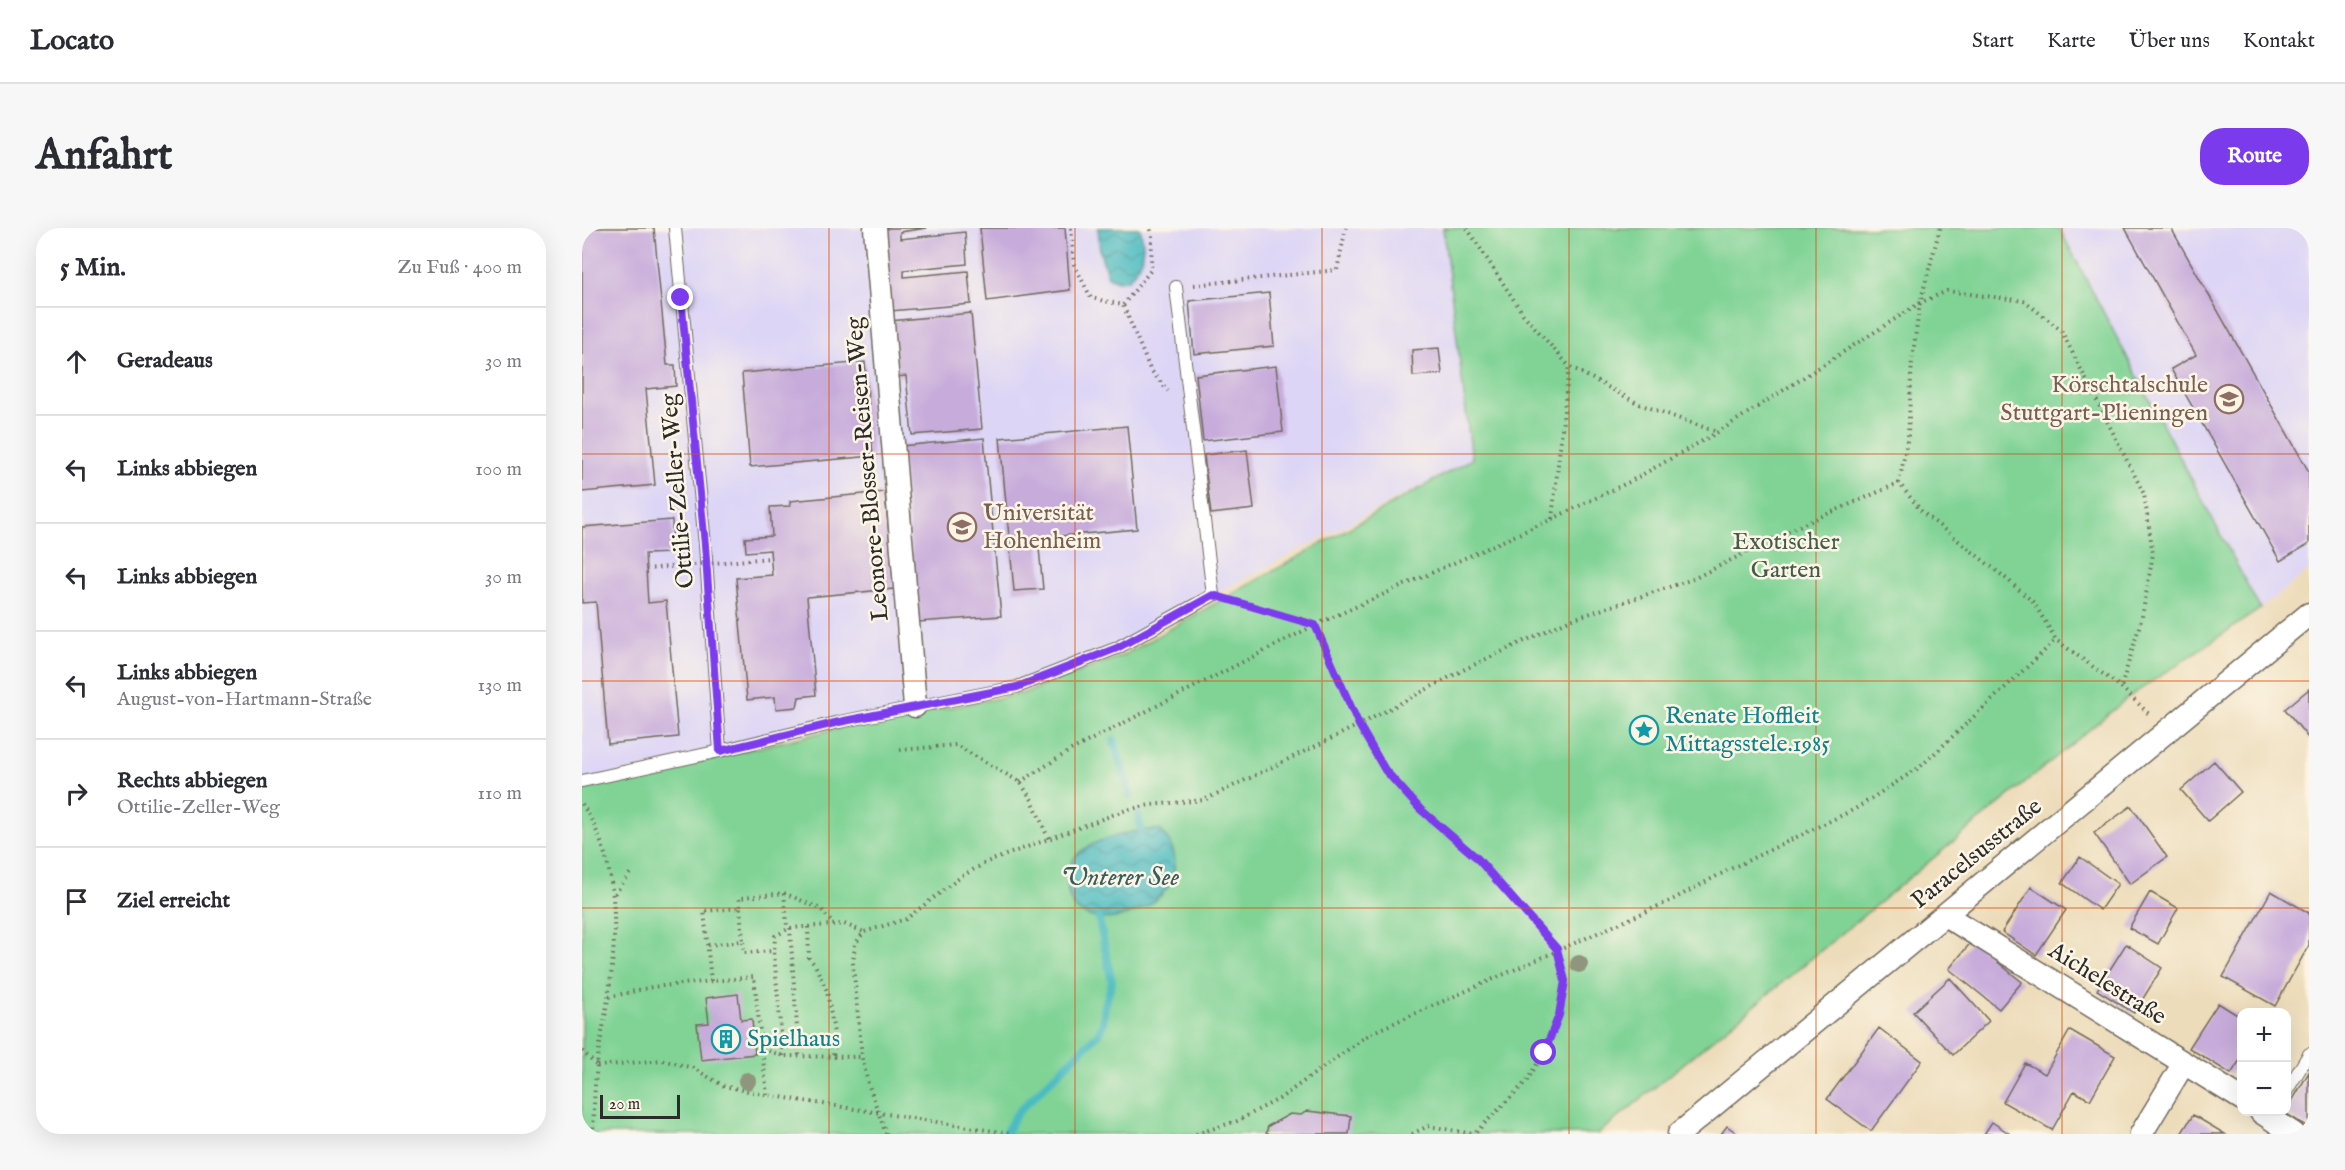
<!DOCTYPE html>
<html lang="de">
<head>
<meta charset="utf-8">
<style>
	:root { --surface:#fff; --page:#f7f7f7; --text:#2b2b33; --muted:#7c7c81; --line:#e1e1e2; --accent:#7c3aed }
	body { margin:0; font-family:"IM FELL English",serif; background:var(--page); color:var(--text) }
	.controls { position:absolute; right:18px; bottom:18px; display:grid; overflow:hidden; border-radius:12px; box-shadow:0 6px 24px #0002 }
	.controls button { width:54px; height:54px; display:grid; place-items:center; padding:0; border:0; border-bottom:2px solid var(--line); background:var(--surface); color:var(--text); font:30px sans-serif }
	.scale { position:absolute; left:18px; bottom:15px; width:80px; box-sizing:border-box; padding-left:6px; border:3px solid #2b2b2b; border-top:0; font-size:16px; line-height:21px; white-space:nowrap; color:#2b2b2b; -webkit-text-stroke:4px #fcf5e5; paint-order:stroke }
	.stop { position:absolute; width:18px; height:18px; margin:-14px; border:4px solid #7c3aed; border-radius:50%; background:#fff }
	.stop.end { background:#7c3aed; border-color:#fff; box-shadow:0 2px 6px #0008 }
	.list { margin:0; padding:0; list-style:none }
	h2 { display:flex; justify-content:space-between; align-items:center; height:78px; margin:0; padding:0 24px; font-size:26px }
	h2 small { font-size:20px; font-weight:400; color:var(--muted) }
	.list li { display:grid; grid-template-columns:39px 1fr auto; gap:18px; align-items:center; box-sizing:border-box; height:108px; padding:0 24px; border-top:2px solid var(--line) }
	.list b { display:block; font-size:22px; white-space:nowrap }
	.list p { margin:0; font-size:20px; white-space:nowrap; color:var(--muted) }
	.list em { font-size:20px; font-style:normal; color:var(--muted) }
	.icon { flex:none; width:33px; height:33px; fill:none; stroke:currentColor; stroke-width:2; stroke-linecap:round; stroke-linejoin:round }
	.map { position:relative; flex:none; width:1727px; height:906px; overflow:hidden; border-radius:24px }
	header { display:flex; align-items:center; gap:36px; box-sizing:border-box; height:84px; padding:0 30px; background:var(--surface); border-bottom:2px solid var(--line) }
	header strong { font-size:28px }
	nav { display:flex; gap:33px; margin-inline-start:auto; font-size:21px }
	.intro { display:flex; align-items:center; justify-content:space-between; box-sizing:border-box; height:144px; padding:0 36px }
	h1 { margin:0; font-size:42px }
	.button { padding:15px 27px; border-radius:24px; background:var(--accent); color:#fff; font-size:21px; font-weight:700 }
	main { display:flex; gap:36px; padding:0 36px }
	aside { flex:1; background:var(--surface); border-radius:24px; box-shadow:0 6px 24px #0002 }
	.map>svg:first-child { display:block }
</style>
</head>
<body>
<header>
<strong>Locato</strong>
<nav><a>Start</a><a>Karte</a><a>Über uns</a><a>Kontakt</a></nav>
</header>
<div class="intro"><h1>Anfahrt</h1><a class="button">Route</a></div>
<main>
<aside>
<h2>5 Min.<small>Zu Fuß · 400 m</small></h2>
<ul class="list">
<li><svg class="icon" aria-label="ahead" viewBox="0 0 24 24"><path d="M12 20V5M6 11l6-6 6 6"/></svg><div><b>Geradeaus</b></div><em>30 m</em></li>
<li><svg class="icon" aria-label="left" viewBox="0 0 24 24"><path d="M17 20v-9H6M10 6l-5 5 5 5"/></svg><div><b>Links abbiegen</b></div><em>100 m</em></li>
<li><svg class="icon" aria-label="left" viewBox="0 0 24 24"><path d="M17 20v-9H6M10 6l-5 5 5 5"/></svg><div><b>Links abbiegen</b></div><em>30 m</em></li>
<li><svg class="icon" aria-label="left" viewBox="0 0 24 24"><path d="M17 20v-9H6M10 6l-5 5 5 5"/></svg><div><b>Links abbiegen</b><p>August-von-Hartmann-Straße</p></div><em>130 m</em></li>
<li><svg class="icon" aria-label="right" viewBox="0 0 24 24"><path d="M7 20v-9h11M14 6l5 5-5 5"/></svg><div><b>Rechts abbiegen</b><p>Ottilie-Zeller-Weg</p></div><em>110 m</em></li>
<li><svg class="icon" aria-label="arrive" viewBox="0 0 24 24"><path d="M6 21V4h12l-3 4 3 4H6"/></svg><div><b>Ziel erreicht</b></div></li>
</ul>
</aside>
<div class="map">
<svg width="1727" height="906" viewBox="0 0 1727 906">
	<defs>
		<pattern id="water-waves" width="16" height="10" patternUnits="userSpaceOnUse" patternTransform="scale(1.5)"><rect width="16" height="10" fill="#4cbbc1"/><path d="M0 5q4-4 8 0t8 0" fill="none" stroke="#3f989d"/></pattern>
	</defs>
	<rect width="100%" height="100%" fill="#fcf5e5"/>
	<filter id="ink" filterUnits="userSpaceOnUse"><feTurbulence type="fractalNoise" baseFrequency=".0167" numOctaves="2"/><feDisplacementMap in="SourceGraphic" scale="12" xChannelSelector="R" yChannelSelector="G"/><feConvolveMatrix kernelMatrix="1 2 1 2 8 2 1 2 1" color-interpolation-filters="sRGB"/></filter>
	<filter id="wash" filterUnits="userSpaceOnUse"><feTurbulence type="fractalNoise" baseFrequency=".008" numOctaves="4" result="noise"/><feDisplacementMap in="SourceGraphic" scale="24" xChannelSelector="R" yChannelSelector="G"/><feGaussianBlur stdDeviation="1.35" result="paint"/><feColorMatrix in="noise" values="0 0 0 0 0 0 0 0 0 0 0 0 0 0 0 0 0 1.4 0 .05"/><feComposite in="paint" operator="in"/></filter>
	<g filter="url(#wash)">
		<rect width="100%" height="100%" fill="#eddcba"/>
		<path fill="#ddd5f6" d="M0,0H861L890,231L631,367L535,420L435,459L0,553Z
			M1477,0H1727V342L1678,381Z"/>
		<path fill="#80d395" stroke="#567f60" stroke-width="1.5" d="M861,0H1477L1678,381L1547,469L1016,906H0V561L258,500L439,466L540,428L890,231Z"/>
		<path fill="url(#water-waves)" stroke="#3c7376" stroke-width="1.5" d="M516,0H558C564,25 563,32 546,52L535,53L526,49L518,24Z
			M559,602H578C592,617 597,632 589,652C573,694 480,712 486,652C487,641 489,631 498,624C514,611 540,607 559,602Z"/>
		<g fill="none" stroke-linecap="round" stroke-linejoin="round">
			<path stroke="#4cbbc1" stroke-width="8" d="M532,513L548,567
				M556,587L559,602
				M423,906L435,885L516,806L521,796L523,777L530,754L517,692"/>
		</g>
		<g id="blocks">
			<path fill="#c7acdb" d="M0,0H72L85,137H93L94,158L64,161L73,257L0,264Z
				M300,0H345L318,4V11L383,4L385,36L322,42V49L386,43L389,76L308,83Z
				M398,0H483L488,62L405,73Z
				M1543,0H1589L1727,244V316L1698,333L1589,141L1614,127Z
				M687,65L692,118L612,126L607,73Z
				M389,85L400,201L330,207L324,148L314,149L308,93Z
				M857,120L860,146L831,148L830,122Z
				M283,134L291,228L168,239L160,145Z
				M694,138L701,204L621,213L614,147Z
				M545,198L555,301L456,310L461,361L432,363L418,210Z
				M402,210L419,388L336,394L319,218Z
				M665,222L672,281L629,286L622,227Z
				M303,264L312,361L225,369L234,467L217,469L215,479L194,481L193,469L165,472L154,350L190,347L188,322L164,324L163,310L190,308L188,279L208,278V273Z
				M90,292L91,325L63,326L64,341L66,375L84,373L96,509L26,516L14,374L0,375V299Z
				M1727,461V511L1703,481Z
				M1632,533L1659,564L1626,593L1599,562Z
				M1549,578L1585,629L1548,656L1512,605Z
				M1498,629L1536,656L1518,682L1480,655Z
				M1449,659L1484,682L1454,727L1420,704Z
				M1689,663L1727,685V717L1693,778L1641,749Z
				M1568,664L1596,680L1576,716L1547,700Z
				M1390,713L1440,754L1417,781L1367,741Z
				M1544,716L1580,740L1552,785L1515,762Z
				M1368,750L1407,793L1371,827L1331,784Z
				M156,766L159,792L170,791L173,826L119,832L115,796L127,795L124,770Z
				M1636,775L1660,790V829L1649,846L1607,820Z
				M1297,800L1340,833L1289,903L1245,871Z
				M1488,802L1533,828L1508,872L1492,863L1470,902L1421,874L1443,835L1463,846Z
				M1727,844V900L1703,885Z
				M725,883L769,888L767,906H684L686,898L708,886L719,887Z
				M1611,887L1643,906H1599Z
				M1410,894L1428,906H1402Z
				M1145,898L1156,906H1139Z"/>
		</g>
	</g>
	<g filter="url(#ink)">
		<use href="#blocks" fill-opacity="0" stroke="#6f695d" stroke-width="1.5"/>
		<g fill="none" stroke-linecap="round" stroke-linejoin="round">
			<g stroke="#6f695d" stroke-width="14">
				<path id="lane" d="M93,0L123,317L138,523
					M0,553L138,523L257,494L435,459L535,420L631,367L594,59
					M1704,864L1727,826"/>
			</g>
			<g stroke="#6f695d" stroke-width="25">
				<path id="street" d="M293,0L333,478
					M1363,687L1660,871
					M1679,884L1712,906
					M1097,906L1727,386
					M1559,906L1602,835"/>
			</g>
			<path stroke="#6f695d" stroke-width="4" stroke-dasharray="1.5 4.5" stroke-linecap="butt" d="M489,0L492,36L509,70L541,77L568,141L586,163
				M885,0L941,86L987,138L1057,176L1135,204
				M1358,0L1338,75L1330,132L1326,208L1317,255L1340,284L1426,352L1452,375L1474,412L1539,459L1569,488
				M612,57L755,42L764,0
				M541,77L569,42L570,7L568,0
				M970,291L987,138
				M650,373L733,397L777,497L803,542L838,581L895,630L975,721L983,754L977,787L962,825L944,854L892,906
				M318,522L374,517L438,554L450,572L467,612
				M438,554L489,522L733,397L970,291L1049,253L1136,204L1338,75L1365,63L1442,73L1479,102L1562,266L1571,326L1560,389L1539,459
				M0,576C38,635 36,703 26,770C23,793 17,815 15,838C12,860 12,883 11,906
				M202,665L239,681L251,696
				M33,666L49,644
				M158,680L161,713
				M226,699L227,730L233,737L245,763L253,811L251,829
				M126,717L161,713L162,725L192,723
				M129,753L122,683L158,680L157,670L202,665L205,697L208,700L217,828
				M27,769L70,759L172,749L185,867
				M181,821L201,828L280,829
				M0,823L14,837
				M201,828L192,725L193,708L208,700L262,696L282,704
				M15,838L80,832L111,840L142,858L185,867L430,906
				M304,906L286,855L280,829L271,735L273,716L282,704L324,691L380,648L405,634L544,582L568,577L622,572L777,497L883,441L985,393L1111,351L1213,300L1317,255
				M614,906L655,893L697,871L789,805L1088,673L1146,642L1273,581L1338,539L1474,412
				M830,906L846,898L892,906"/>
			<use href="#lane" stroke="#fff" stroke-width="12"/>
			<use href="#street" stroke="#fff" stroke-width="22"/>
			<path stroke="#6f695d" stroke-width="4" stroke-dasharray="1.5 4.5" stroke-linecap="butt" d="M64,341L188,330"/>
		</g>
		<g fill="#90967d">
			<circle cx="997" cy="736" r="9"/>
			<circle cx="165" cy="853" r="9"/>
		</g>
	</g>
	<g fill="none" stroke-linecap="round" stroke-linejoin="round" filter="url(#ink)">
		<path stroke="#7c3aed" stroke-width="8" d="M99,70L123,317L138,523L257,494L435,459L535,420L631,367L733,397L777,497L803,542L838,581L895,630L975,721L983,753L977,787L962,825"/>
	</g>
	<path fill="none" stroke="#d5540f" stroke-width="1.5" stroke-opacity="0.55" d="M247,0V906M493,0V906M740,0V906M987,0V906M1234,0V906M1480,0V906M0,226H1727M0,453H1727M0,680H1727"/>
	<defs>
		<g id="school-ring" transform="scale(1.5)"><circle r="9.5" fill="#fcf5e5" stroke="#8d6e63" stroke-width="1.5"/><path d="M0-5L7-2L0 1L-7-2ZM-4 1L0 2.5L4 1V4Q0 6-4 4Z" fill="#8d6e63"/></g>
		<g id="university-ring" transform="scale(1.5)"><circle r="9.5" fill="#fcf5e5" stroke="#8d6e63" stroke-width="1.5"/><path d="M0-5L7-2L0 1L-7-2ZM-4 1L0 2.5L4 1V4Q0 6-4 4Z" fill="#8d6e63"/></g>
		<g id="sight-ring" transform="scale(1.5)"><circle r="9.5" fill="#fcf5e5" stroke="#0f9aa8" stroke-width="1.5"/><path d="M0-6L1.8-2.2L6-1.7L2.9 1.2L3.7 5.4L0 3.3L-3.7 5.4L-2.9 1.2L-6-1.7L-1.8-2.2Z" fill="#0f9aa8"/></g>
		<g id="building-ring" transform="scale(1.5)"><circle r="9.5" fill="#fcf5e5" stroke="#0f9aa8" stroke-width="1.5"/><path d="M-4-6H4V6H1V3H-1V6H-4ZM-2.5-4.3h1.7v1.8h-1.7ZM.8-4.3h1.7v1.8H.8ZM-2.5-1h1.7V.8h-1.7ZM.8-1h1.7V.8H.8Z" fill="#0f9aa8"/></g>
	</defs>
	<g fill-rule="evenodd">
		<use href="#school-ring" x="1647" y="171"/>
		<use href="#university-ring" x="380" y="299"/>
		<use href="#sight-ring" x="1062" y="502"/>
		<use href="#building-ring" x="144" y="811"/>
	</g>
	<g text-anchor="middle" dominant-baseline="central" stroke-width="5" stroke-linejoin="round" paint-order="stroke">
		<g font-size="24" fill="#785e54" stroke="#fcf5e5" text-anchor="end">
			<text x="1626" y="157">Körschtalschule<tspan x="1626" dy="28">Stuttgart-Plieningen</tspan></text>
			<text x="401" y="285" text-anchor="start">Universität<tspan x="401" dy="28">Hohenheim</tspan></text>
		</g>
		<g font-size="24" fill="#2b2b2b" stroke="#fcf5e5">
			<text transform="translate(286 241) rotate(-95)">Leonore-Blosser-Reisen-Weg</text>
			<text transform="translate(96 263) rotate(-95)">Ottilie-Zeller-Weg</text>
			<text transform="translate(1395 626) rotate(-39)">Paracelsusstraße</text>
			<text transform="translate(1525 756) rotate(32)">Aichelestraße</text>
		</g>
		<g font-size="24" fill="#445d4b" stroke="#fcf5e5">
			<text x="1204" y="314">Exotischer<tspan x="1204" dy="28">Garten</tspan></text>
		</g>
		<g font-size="24" fill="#0d838f" stroke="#fcf5e5" text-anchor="start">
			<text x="1083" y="488">Renate Hoffleit<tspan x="1083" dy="28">Mittagsstele.1985</tspan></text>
			<text x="165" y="811">Spielhaus</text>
		</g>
		<g font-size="26" font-style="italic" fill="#375d60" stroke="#fcf5e5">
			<text x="538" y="649">Unterer See</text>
		</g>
	</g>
</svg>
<div class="controls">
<button>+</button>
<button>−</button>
</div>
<div class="scale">20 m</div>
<div class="stop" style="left:962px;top:825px"></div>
<div class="stop end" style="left:99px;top:70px"></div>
</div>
</main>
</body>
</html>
